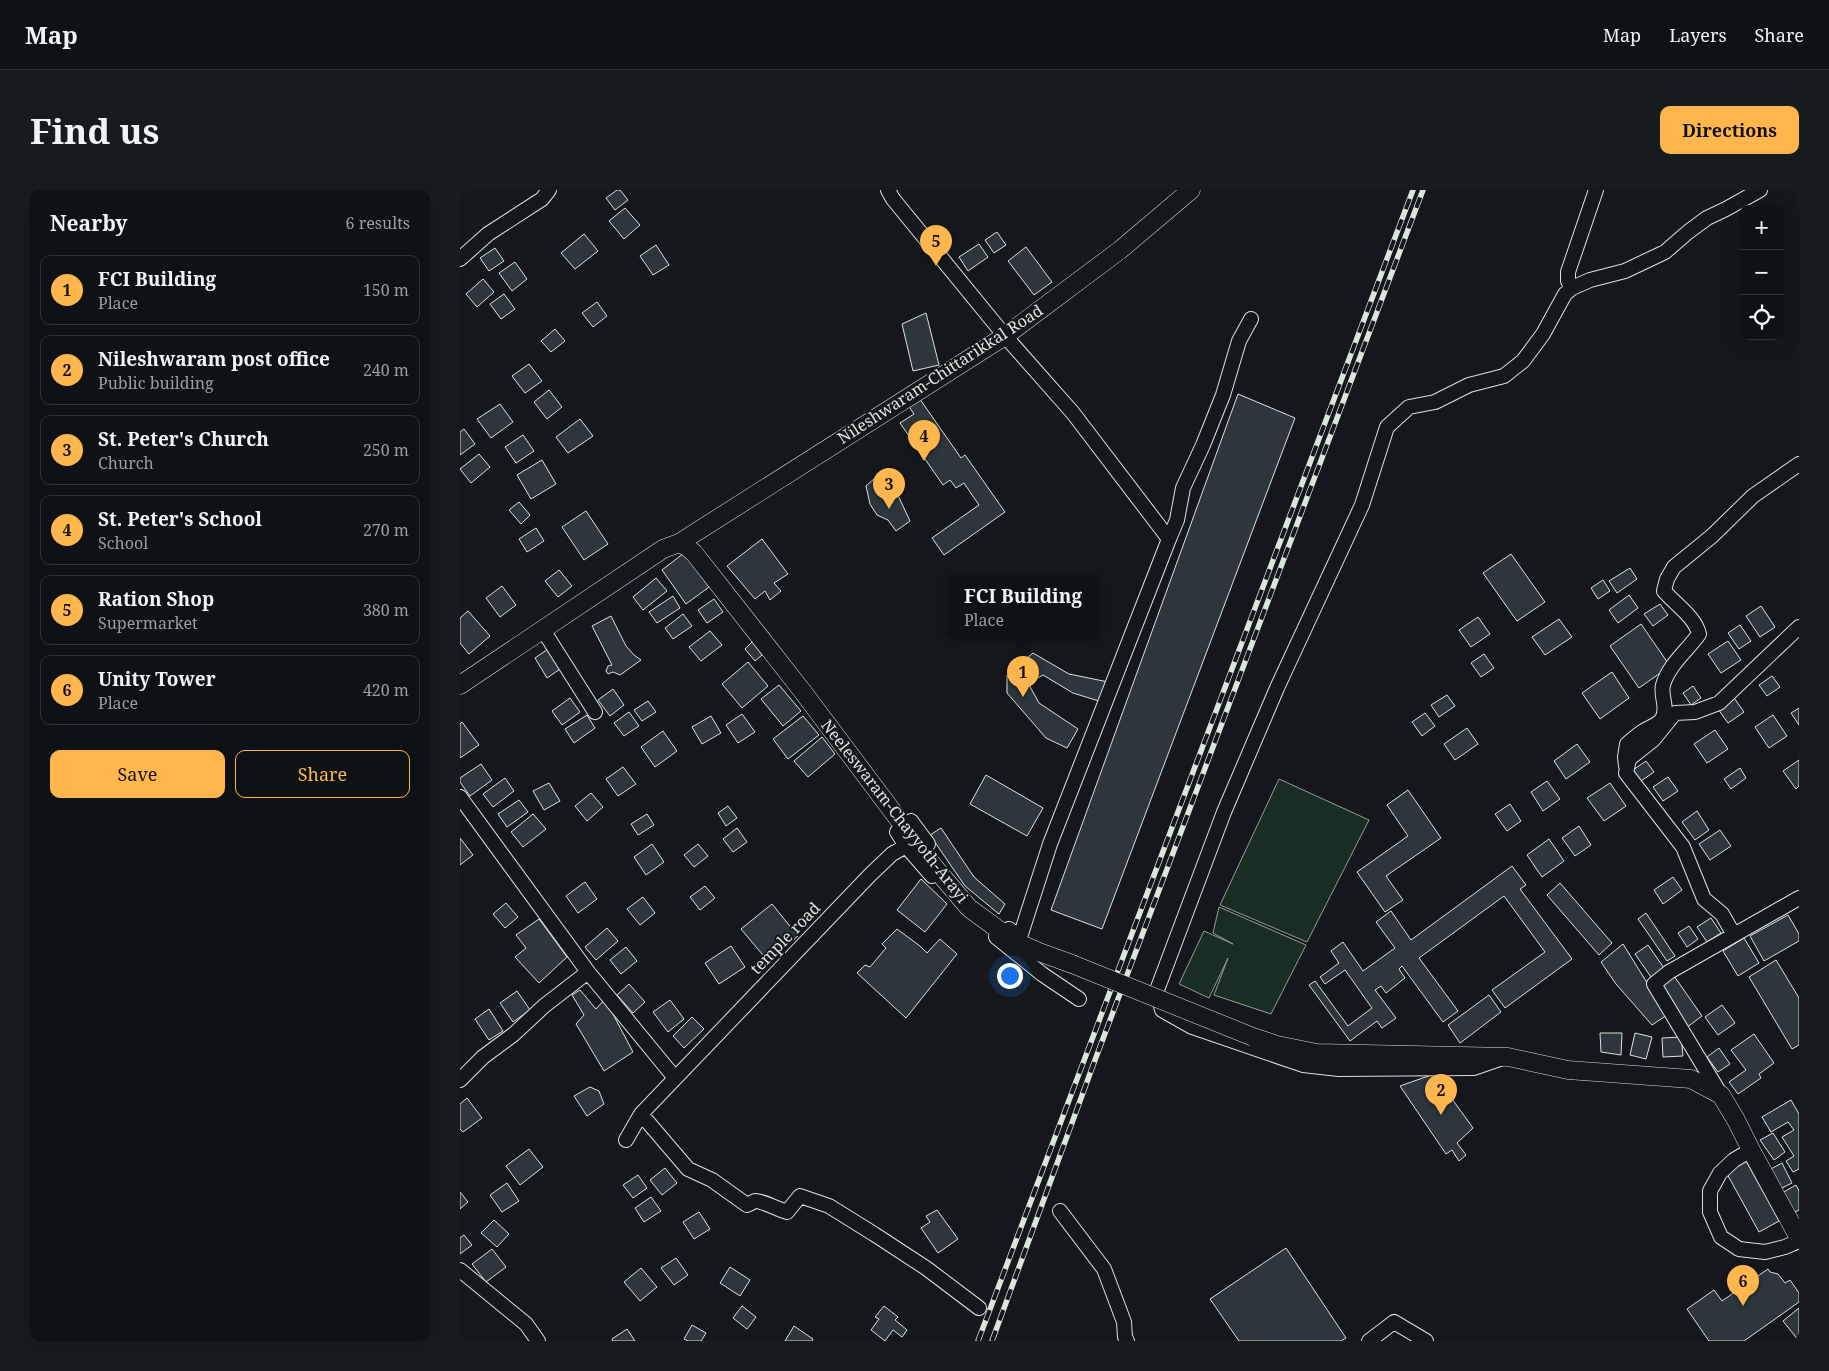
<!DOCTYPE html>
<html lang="en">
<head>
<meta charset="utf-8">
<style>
	:root { --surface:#0f1215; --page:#181b1e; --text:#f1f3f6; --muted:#9b9ea0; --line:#2f3234; --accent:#ffb74d }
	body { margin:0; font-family:"Noto Serif",serif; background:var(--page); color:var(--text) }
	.controls { position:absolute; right:15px; top:15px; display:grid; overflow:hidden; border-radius:10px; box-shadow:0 5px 20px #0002 }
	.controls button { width:45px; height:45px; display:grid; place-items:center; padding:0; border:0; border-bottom:1px solid var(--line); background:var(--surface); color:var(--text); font:25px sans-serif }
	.you { position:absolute; left:549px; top:785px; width:18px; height:18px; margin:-12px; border:4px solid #fff; border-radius:50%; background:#1a73e8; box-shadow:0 0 0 8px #1a73e833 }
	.badge { display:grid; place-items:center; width:32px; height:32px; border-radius:50%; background:var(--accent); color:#111; font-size:16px; font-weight:700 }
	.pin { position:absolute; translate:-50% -41px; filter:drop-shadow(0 1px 2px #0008) }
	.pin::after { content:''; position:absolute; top:26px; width:18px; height:15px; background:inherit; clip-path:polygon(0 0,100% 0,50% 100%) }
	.popup { position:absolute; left:487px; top:384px; width:152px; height:65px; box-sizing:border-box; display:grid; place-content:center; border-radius:10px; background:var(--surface); filter:drop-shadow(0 1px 4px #0005); font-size:16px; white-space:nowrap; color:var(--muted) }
	.popup b { font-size:19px; color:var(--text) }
	.popup::after { content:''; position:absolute; left:50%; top:100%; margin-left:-10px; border:10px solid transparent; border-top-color:var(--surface) }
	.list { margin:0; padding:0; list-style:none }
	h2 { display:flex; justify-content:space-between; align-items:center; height:65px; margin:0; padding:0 20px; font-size:21px }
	h2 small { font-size:16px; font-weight:400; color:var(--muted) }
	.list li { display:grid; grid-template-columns:32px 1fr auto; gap:15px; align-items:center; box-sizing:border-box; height:70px; margin:0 10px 10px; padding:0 10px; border:1px solid var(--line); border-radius:10px }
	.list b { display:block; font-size:19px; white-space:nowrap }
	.list p { margin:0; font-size:16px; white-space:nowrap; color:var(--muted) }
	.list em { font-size:16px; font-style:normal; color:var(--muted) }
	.actions { display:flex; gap:10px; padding:15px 20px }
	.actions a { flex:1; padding:11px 0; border:1px solid var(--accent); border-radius:10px; text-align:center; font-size:18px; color:var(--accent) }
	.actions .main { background:var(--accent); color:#111 }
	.icon { flex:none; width:28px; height:28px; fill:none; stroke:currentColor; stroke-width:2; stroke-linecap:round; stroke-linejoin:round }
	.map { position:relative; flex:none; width:1339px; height:1151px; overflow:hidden; border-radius:10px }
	header { display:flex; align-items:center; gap:30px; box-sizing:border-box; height:70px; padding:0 25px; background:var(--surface); border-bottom:1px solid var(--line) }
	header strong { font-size:24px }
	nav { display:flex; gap:28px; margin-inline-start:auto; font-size:18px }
	.intro { display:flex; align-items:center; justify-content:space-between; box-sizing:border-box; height:120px; padding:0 30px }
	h1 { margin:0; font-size:35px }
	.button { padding:12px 22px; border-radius:10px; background:var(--accent); color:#111; font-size:18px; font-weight:700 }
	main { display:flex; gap:30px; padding:0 30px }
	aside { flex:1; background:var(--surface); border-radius:10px; box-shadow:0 5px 20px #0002 }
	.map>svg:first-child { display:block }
</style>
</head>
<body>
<header>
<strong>Map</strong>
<nav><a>Map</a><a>Layers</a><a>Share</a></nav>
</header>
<div class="intro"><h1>Find us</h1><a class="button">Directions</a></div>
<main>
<aside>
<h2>Nearby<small>6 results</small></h2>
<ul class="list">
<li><span class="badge">1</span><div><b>FCI Building</b><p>Place</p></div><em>150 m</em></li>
<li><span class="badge">2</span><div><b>Nileshwaram post office</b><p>Public building</p></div><em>240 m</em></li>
<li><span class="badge">3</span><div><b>St. Peter's Church</b><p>Church</p></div><em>250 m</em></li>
<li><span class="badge">4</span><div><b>St. Peter's School</b><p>School</p></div><em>270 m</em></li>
<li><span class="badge">5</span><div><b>Ration Shop</b><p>Supermarket</p></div><em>380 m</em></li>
<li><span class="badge">6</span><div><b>Unity Tower</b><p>Place</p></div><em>420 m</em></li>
</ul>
<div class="actions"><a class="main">Save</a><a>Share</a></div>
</aside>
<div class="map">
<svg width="1339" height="1151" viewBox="0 0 1339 1151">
	<rect width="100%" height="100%" fill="#14181c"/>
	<path fill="#1a2d24" stroke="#939e99" d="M819,589L909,630L847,752L760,715Z
		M759,717L846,755L811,824L754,805L768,768L749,808L719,794L744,741L773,754L753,743Z"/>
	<path fill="#2c363c" stroke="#d8e6dc" d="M157,0H160L168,10L155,20L146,8Z
		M165,18L180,35L164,49L149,31Z
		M537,42L546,55L534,63L525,50Z
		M124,44L138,61L115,79L101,63Z
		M519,54L528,67L508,81L499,67Z
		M196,55L209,75L193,85L180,66Z
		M566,57L592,92L574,105L548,71Z
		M35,58L44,71L29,81L20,68Z
		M55,72L67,89L52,101L39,83Z
		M23,89L34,102L17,117L6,104Z
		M44,104L55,119L41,129L30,114Z
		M137,112L147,126L133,137L122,123Z
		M466,123L479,175L453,181L442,134Z
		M95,139L105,151L91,162L81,151Z
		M69,174L82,191L65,203L52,186Z
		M89,200L102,217L87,229L74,212Z
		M778,204L835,228L642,739L591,720Z
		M457,205L501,268L505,265L545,322L484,365L472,348L519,315L504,293L496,298L490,290L483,295L440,233L454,224L446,212Z
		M40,214L53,232L31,248L17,229Z
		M120,229L133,246L108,263L96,247Z
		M4,239L15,254L0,265V242Z
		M63,245L74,261L56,273L45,257Z
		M19,264L30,277L11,293L0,279Z
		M82,270L96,294L71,309L57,285Z
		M415,288L428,293L435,299L450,331L436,341L428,330L417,325L410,314L406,296Z
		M59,312L70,325L61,334L49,320Z
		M126,321L148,354L124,370L102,337Z
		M76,338L84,351L67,362L59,349Z
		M302,349L328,384L314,393L321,401L310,410L305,401L295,409L267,376Z
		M224,363L249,397L226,414L202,380Z
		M1051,364L1085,412L1057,431L1023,383Z
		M1170,378L1177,389L1157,403L1149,391Z
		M99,380L112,396L98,407L85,391Z
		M196,388L207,401L183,420L173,407Z
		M1143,390L1150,401L1138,409L1131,398Z
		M42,396L56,415L40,427L26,408Z
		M1169,405L1178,418L1158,433L1149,420Z
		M213,406L220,418L197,433L189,422Z
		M254,409L263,422L247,433L238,420Z
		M1200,414L1208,425L1193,436L1184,424Z
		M1301,416L1315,437L1300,447L1286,426Z
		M8,421L30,446L9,464L0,453V428Z
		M223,424L232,436L213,449L205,438Z
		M151,426L166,456L174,465L181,470L160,485L153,482L148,484L146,481L148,476L152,475L132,436Z
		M1018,427L1030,444L1011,457L999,440Z
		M1099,429L1112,447L1085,465L1072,447Z
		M1181,434L1210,476L1179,498L1150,456Z
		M1280,435L1291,451L1279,459L1268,443Z
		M250,441L262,455L241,471L229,457Z
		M1268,451L1281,470L1261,483L1248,464Z
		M292,452L302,465L295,471L285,459Z
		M91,457L103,477L87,488L75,468Z
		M573,463L609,484L653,493L642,512L613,503L583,485L568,493L579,513L618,539L607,558L586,548L547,503V485Z
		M1024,464L1034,478L1021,487L1011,473Z
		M288,472L308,496L282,518L262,494Z
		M1152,482L1169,508L1140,529L1122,503Z
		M1312,486L1320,497L1307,506L1299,495Z
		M319,495L341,521L323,536L301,509Z
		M1233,496L1241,508L1231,515L1223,503Z
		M153,499L164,515L150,526L138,510Z
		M987,505L995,516L979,527L971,515Z
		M110,508L120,522L102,535L92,521Z
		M1274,508L1284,522L1268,533L1258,519Z
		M188,511L196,522L182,531L174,520Z
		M1339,518V535L1331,523Z
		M169,522L179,536L164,546L154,533Z
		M965,523L975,536L962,546L952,532Z
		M282,524L295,542L278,553L266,535Z
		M127,525L135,538L114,553L105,539Z
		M1313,525L1327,546L1309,558L1295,537Z
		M251,526L261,543L242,554L232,537Z
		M343,526L359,545L328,569L313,549Z
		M2,532L19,555L0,568V534Z
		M1007,538L1018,554L995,570L984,554Z
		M1255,540L1268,559L1247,573L1234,554Z
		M203,541L217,561L195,577L181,557Z
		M362,547L375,564L348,587L334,571Z
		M1117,554L1130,572L1106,589L1094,571Z
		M1339,570V596L1336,599L1323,581Z
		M1186,571L1194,582L1181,591L1173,580Z
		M21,574L32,590L10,606L0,592V588Z
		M163,577L176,594L158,606L146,589Z
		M1280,578L1286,588L1271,599L1264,589Z
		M526,585L583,618L567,646L510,614Z
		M1208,587L1218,601L1203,611L1193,597Z
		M45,588L54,601L33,617L23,604Z
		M1087,591L1100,609L1083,621L1071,602Z
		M89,593L100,611L84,620L73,601Z
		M1150,593L1166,616L1144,631L1127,608Z
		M948,600L981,648L926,686L943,710L925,722L897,682L948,646L927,615Z
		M131,603L143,617L127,631L115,616Z
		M59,610L68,622L47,637L38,624Z
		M1050,614L1061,631L1047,641L1035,624Z
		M268,616L277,628L266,636L258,623Z
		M1237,621L1249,640L1235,650L1222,632Z
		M73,624L86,639L63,657L51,642Z
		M187,624L194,635L178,645L171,634Z
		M1119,636L1131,655L1115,666L1102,648Z
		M277,638L287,652L273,662L263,649Z
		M481,638L514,687L545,714L539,724L505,696L470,645Z
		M1260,640L1271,656L1250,670L1239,654Z
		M0,648L13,665L0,675Z
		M1089,649L1104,671L1082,687L1067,665Z
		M192,654L204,672L186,685L174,667Z
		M238,654L248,666L234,677L224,665Z
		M1052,676L1066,695L1060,699L1112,769L1045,818L1032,800L1085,762L1044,706L959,768L998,821L983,832L942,776L939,779L945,788L926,803L921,796L915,800L936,828L922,838L917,831L890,851L849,795L855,791L888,836L912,818L885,780L865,794L860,787L879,773L871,761L883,752L903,781L935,758L916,732L931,721L951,750Z
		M1213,687L1222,700L1203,714L1194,700Z
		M461,689L487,714L465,742L437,720Z
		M125,692L137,709L118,723L106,706Z
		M1100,693L1152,753L1139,765L1087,705Z
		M245,696L255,708L240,720L230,707Z
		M183,707L195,723L180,735L167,719Z
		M46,713L58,727L45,738L33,724Z
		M312,714L338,746L308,771L281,739Z
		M1186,723L1215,766L1207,771L1178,729Z
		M1328,725L1339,744V751L1304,771L1290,746Z
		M1251,728L1261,743L1247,752L1237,737Z
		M79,729L107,767L79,793L55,767L66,758L56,745Z
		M1229,736L1238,749L1227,757L1218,743Z
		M147,738L158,751L136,770L125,757Z
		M437,739L460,756L467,763L480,749L497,764L446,828L397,783L405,775L410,777L426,758L422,754Z
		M1284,748L1299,773L1278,786L1263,761Z
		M1163,754L1207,825L1192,835L1156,794L1141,772Z
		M1188,755L1204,778L1191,787L1175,764Z
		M271,756L285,777L259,794L245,773Z
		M166,757L177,771L161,784L150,770Z
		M1316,770L1339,808V855L1332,859L1289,787Z
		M1214,786L1242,826L1226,838L1198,797Z
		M169,794L185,812L173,823L157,805Z
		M120,800L136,819L145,809L173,862L144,881L116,834L124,825L112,805Z
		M57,801L70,820L53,832L40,813Z
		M1029,805L1041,822L1000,853L988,835Z
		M210,810L224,829L208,842L193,822Z
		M1262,815L1275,833L1258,845L1245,827Z
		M29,819L43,841L29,850L15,829Z
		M232,827L244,839L224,858L213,846Z
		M1140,843H1162L1161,865L1141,862Z
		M1175,843L1192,847L1186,869L1170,865Z
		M1294,844L1314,873L1299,884L1301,888L1278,904L1269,892L1286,880L1271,860Z
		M1221,847L1223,866L1203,867L1202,848Z
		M1259,858L1270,874L1258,882L1247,867Z
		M974,884L1013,938L997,953L1006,965L999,971L992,960L986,964L940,896Z
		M130,897L139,901L144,914L127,926L114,906Z
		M7,908L22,928L3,942L0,939V914Z
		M1331,910L1339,924V979L1333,982L1326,971L1334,966L1322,947L1334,940L1328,932L1311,942L1302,927Z
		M1313,943L1325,962L1314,970L1300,950Z
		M69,959L83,977L60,995L46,976Z
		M1286,971L1319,1031L1299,1042L1266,982Z
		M1322,973L1332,993L1320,999L1309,980Z
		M205,978L217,993L202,1005L190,990Z
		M178,985L187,998L173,1008L163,995Z
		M47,993L59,1011L42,1022L30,1005Z
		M1336,995L1339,1001V1020L1333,1023L1322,1003Z
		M0,1002L8,1012L0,1019Z
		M191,1007L201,1021L184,1032L175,1018Z
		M477,1020L498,1049L478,1063L461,1038L470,1032L466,1026Z
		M239,1022L250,1039L234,1049L223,1032Z
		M34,1030L49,1044L37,1057L21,1043Z
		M4,1045L12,1055L0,1064V1048Z
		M826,1058L886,1148L881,1151H779L750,1109Z
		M32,1059L46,1077L26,1092L12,1074Z
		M216,1068L228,1085L214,1095L201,1078Z
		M270,1077L290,1090L280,1106L260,1093Z
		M181,1078L197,1097L180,1111L164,1092Z
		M1308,1079L1310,1082L1318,1084L1325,1093L1330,1090L1339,1103V1112L1284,1151H1249L1227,1119L1254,1100L1262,1111Z
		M282,1116L296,1127L287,1139L273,1128Z
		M424,1116L438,1127L435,1130L447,1140L442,1147L433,1140L425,1151L411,1140L419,1129L415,1127Z
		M1339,1118V1151L1323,1131Z
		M232,1135L246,1143L241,1151H228L224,1149Z
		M334,1136L353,1149L352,1151H325Z
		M167,1139L175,1151H153L152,1149Z"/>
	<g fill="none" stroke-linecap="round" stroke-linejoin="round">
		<g stroke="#d8e6dc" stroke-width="16">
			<path id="minor" d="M428,0L433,9L545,146L613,223L709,349L590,654L560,747L549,739
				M0,69L28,44L82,9L89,0
				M1112,98L1108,91V82L1136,0
				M709,349L717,330L723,298L743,255L763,205L779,151L791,129
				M83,440L135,522
				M1166,576L1165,567L1167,554C1172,550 1177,545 1182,542C1189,537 1197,536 1202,529C1209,518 1200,506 1203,495C1209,474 1228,460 1239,444C1235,427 1216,415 1204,401L1207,389L1214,377L1252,346L1293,306L1339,274
				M0,607L128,782
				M446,656L472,686
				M1274,745L1262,724L1244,709L1223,657L1166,583L1169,569L1193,550L1215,523L1235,522L1259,513L1339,437
				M536,747L582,784L619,809
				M1040,869L1014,878L879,879L843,875L732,837L702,820L697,800L764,622L817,498L902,315L927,237L949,217L975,212L1009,195L1044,186L1063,171L1083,144L1105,104L1112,98L1130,90L1165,81L1205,62L1228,42L1247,28L1266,19L1300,0
				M0,890L23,867L54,844L84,816L128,782L215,888
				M1261,905L1194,794L1209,782L1339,708
				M181,924L228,979L252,990L287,1015C288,1015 294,1011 295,1011C301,1010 319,1020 327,1022L340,1006L369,1016L414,1044L466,1078L519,1118
				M166,950L181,924L410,685L432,664L446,656L437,642L451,631L468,654
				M1291,960L1274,970L1260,983L1250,1001V1022L1261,1047L1279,1059L1305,1062L1325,1057L1339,1051
				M600,1021L644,1079L664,1132L665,1147L667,1151
				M0,1080L66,1134L78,1151
				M909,1151L934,1132L966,1151"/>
		</g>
		<g stroke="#d8e6dc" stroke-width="19">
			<path id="major" d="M219,353L227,357L234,363L343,502L475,678L509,718L554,751L579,762L612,774
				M0,495L203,359L219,353L545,146L660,60L731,0
				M793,847L817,855L857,863L1048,867L1108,880L1231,889L1261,905L1276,930L1291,960L1339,1048"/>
		</g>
		<use href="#minor" stroke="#14181c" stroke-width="14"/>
		<use href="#major" stroke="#14181c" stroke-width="18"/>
		<g stroke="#d8e6dc" stroke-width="5.5">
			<path id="rail" d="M518,1151L953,0
				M532,1151L635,870L963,0"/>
		</g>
		<use href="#rail" stroke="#14181c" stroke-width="4" stroke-dasharray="11" stroke-linecap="butt"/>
		<g stroke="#d8e6dc" stroke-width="19" stroke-linecap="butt">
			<path id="major-bridge" d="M612,774L793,847"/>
		</g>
		<use href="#major-bridge" stroke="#14181c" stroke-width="18"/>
	</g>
	<g text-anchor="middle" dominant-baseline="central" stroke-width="4" stroke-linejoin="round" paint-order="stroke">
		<g font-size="16" fill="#d8e6dc" stroke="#14181c">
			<text transform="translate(480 184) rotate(-33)">Nileshwaram-Chittarikkal Road</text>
			<text transform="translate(435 621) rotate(52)">Neeleswaram-Chayyoth-Arayi</text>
			<text transform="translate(325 748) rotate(-46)">temple road</text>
		</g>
	</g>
</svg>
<div class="controls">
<button>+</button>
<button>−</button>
<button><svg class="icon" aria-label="locate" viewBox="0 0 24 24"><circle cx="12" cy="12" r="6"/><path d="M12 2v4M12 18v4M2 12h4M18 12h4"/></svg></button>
</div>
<div class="you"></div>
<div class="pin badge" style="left:563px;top:507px">1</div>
<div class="popup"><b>FCI Building</b>Place</div>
<div class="pin badge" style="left:981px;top:925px">2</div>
<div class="pin badge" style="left:429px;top:319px">3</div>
<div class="pin badge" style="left:464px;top:271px">4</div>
<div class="pin badge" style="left:476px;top:76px">5</div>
<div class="pin badge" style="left:1283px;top:1116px">6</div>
</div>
</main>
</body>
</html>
